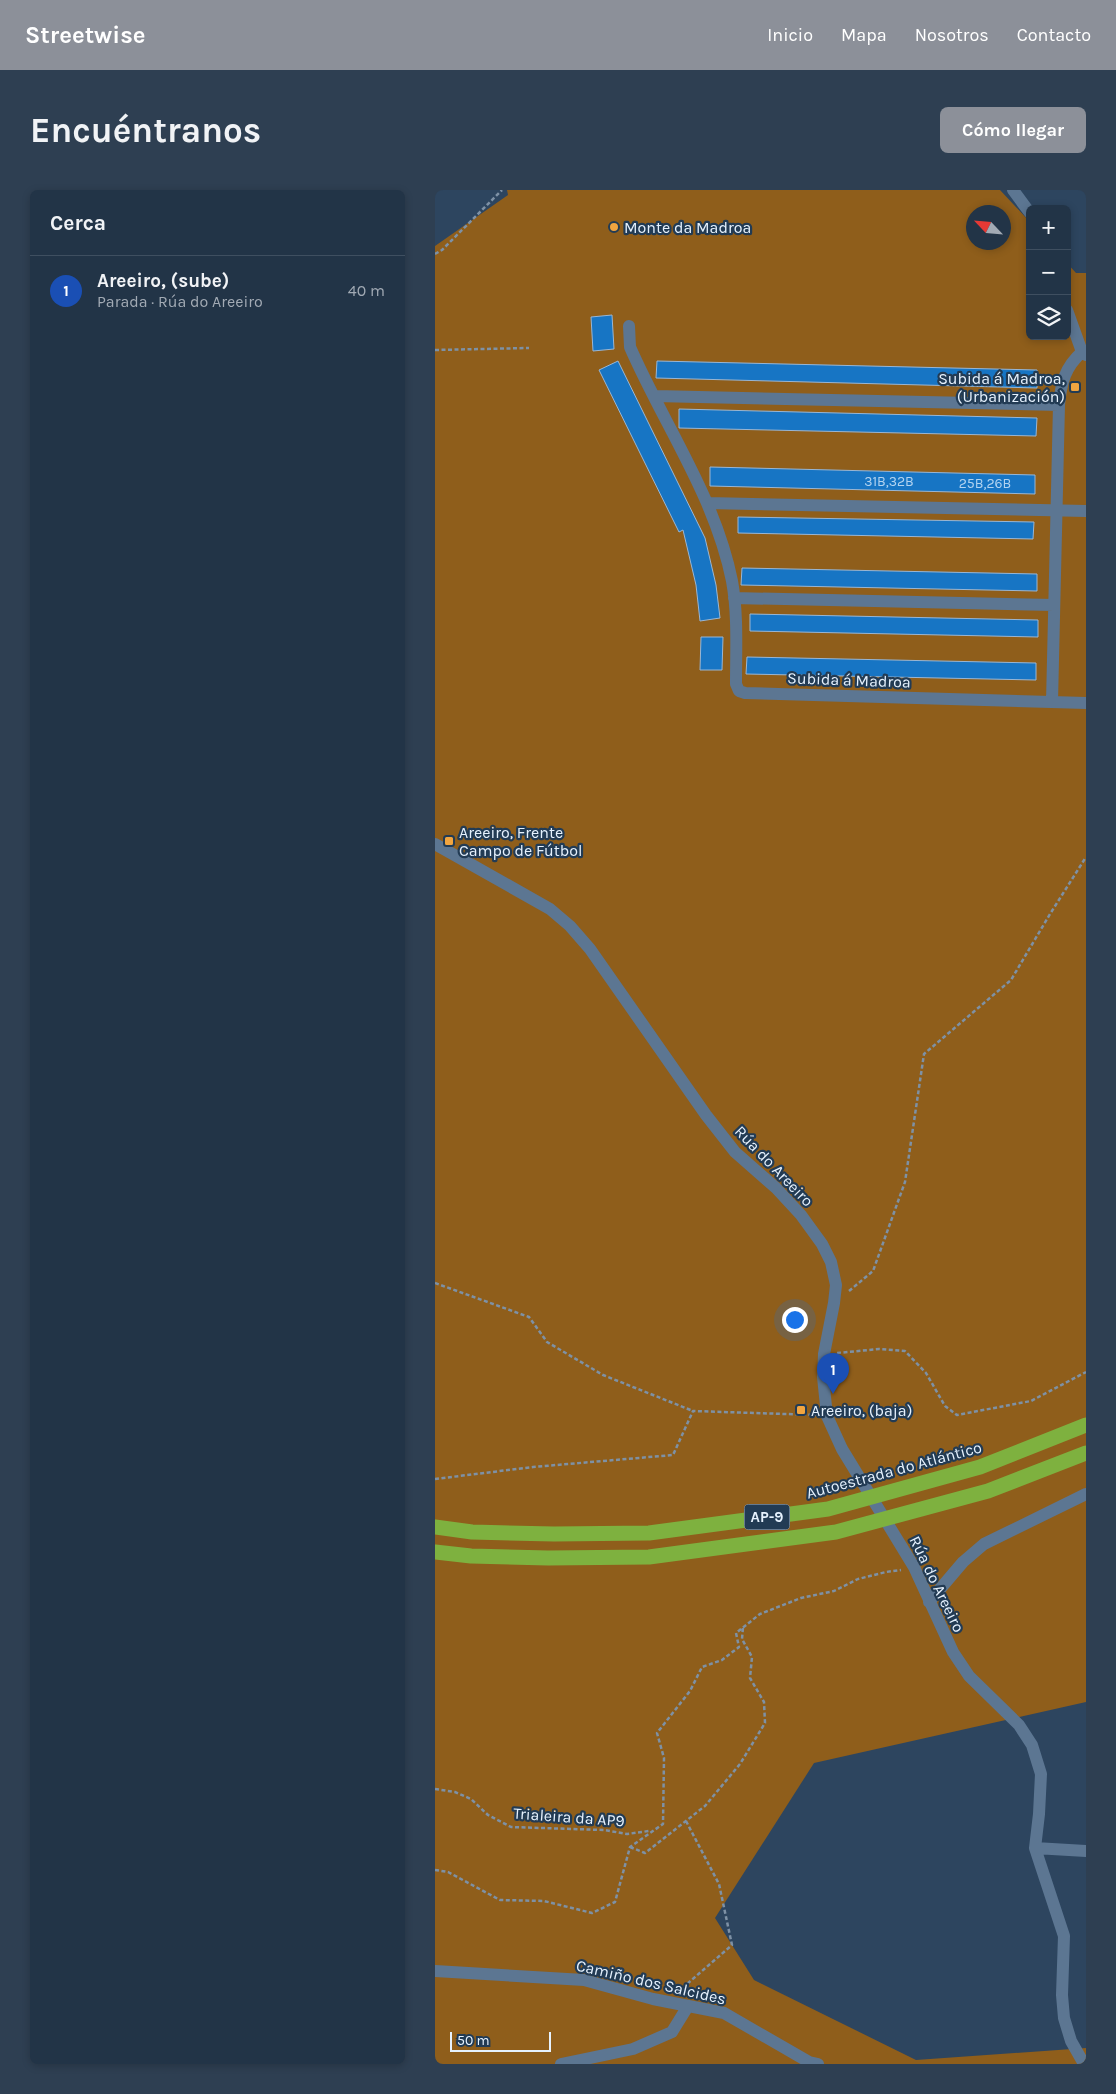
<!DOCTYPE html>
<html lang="es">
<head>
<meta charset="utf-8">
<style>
	:root { --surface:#223447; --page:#2e3f52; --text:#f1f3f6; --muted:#a2aab4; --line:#3f4f60; --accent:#8c9099 }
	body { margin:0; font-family:Karla,sans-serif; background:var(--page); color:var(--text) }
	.controls { position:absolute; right:15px; top:15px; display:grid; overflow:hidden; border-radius:8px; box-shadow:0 2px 8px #0003 }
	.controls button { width:45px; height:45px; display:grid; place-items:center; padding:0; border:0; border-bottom:1px solid var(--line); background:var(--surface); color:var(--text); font:25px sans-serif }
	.compass { position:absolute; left:531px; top:15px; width:45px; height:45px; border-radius:50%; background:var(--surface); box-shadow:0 2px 8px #0003; rotate:296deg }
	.scale { position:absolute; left:15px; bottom:12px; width:101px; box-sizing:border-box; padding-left:5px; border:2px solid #e6f2fe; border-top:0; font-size:14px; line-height:18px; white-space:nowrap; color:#e6f2fe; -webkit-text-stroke:4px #223b54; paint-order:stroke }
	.you { position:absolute; left:359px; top:1129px; width:18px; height:18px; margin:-12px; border:4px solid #fff; border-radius:50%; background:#1a73e8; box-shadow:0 0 0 8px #1a73e833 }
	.badge { display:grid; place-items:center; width:32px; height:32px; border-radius:50%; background:var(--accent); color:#fff; font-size:16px; font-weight:700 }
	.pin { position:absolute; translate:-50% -41px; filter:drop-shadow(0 1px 2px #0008) }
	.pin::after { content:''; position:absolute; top:26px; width:18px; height:15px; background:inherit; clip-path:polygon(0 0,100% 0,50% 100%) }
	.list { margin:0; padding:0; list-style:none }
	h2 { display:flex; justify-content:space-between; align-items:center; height:65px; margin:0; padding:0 20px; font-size:21px }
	h2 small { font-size:16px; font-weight:400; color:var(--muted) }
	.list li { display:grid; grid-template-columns:32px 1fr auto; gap:15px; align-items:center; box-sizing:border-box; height:70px; padding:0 20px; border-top:1px solid var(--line) }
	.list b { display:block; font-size:19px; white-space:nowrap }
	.list p { margin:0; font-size:16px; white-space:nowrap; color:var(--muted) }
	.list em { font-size:16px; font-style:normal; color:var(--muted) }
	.icon { flex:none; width:28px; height:28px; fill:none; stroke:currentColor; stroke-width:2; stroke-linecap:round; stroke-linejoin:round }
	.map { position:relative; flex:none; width:651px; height:1874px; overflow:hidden; border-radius:8px }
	header { display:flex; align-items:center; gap:30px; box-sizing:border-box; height:70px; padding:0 25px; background:var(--accent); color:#fff }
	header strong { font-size:24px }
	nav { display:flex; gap:28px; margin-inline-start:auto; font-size:18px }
	.intro { display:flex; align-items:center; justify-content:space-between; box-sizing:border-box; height:120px; padding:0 30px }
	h1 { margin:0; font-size:35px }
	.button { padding:12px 22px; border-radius:8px; background:var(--accent); color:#fff; font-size:18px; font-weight:700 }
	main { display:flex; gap:30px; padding:0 30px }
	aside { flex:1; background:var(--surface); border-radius:8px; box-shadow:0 2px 8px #0003 }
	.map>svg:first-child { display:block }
</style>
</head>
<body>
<header>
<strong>Streetwise</strong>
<nav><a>Inicio</a><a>Mapa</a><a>Nosotros</a><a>Contacto</a></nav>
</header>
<div class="intro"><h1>Encuéntranos</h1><a class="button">Cómo llegar</a></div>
<main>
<aside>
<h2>Cerca<small></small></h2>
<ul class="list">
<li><span class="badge" style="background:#1a4fb4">1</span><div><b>Areeiro, (sube)</b><p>Parada · Rúa do Areeiro</p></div><em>40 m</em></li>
</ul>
</aside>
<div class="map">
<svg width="651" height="1874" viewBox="0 0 651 1874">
	<rect width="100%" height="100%" fill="#2d455f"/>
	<path fill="#8f5e1b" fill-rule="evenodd" d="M72,0H565L595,32V146H632V73L641,83H651V1512L379,1573L280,1728L319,1790L481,1870L651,1858V1874H0V56L73,5ZM538,22H568V52H538Z"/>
	<path fill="#1775c4" stroke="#99b6d4" d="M177,125L179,159L158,161L156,127Z
		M183,171L270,348L281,395L285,428L265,431L261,395L248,340L244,342L164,180Z
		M222,171L602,180V198L221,188Z
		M244,219L602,228L601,246L244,238Z
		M275,277L600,285V304L275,296Z
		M303,327L599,332L598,349L303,343Z
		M307,378L602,384V401L306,395Z
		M315,424L603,430V447L315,441Z
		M266,447H288L287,480H265Z
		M312,467L601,473V490L311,484Z"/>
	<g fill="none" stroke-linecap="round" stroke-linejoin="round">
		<path stroke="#7e91a5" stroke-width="2.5" stroke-dasharray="4 2.5" stroke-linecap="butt" d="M0,64L7,60L67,0
			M0,160L94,158
			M0,1093L94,1127L112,1152L168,1185L258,1221
			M414,1101L438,1081L470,992L489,864L576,790L615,724L651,667
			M402,1163L444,1159L470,1161L491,1183L510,1216L522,1225L596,1211L651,1182
			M0,1289L98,1277L238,1265L258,1221L381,1225
			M0,1599L20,1602L36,1609L53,1625L76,1637L169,1640L192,1644L214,1641
			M251,1631L284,1694L297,1755L252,1794V1805
			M195,1657L210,1663L270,1616L305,1574L330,1533L329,1512L315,1488L317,1467L307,1449L308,1437
			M0,1680L13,1682L65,1710L109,1711L157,1723L180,1712L195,1657L228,1634L229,1568L222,1543L255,1501L267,1477L287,1470L304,1457L301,1443L325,1424L366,1408L399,1401L423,1389L451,1382L466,1380"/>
		<path stroke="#5c7692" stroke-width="12" d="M578,0L595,23
			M632,120L647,162L651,165
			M194,136L195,157C229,235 280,306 297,391C303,424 301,460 301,494L304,501L310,503L651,513
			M220,206L624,215
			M272,313L651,321
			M299,408L619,415
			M617,512L624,215C626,193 630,177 647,162
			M0,654L115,719L135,736L155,759L271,925L300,962L341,998L366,1025L387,1054L396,1072L401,1095L399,1113L389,1164L388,1187L392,1226L407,1259L479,1377L518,1462L534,1486L584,1535L597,1555L606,1584L604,1624L600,1658L629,1746L627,1805L629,1828L636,1851L649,1874
			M494,1412L528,1372L549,1354L651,1304
			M600,1658L651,1661
			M0,1781L149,1790L218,1809L289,1823L374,1872L383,1874
			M126,1874L198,1859L237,1842L253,1816"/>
		<path stroke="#7eb13f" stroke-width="15" d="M0,1337L37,1342L119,1344L214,1343L393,1319L545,1277L651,1235
			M0,1362L36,1366L113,1368L214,1367L401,1342L553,1301L651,1263"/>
	</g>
	<g fill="#f1a540" stroke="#223b54" stroke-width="2">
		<circle cx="179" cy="37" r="5"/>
		<rect x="635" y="192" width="10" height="10" rx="2.5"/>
		<rect x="9" y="646" width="10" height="10" rx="2.5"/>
		<rect x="361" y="1215" width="10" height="10" rx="2.5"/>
	</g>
	<g text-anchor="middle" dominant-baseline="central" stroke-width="4.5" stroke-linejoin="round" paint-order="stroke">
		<g font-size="14" fill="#b2d3f0">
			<text x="454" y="291">31B,32B</text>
			<text x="550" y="293">25B,26B</text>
		</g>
		<rect fill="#223b54" stroke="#abbbcb" stroke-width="1" x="309.5" y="1314.5" width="45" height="25" rx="4"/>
		<g font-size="15" font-weight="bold" fill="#e6f2fe">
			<text x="332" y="1327">AP-9</text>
		</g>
		<g font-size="16" fill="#e6f2fe" stroke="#223b54" text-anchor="start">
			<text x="189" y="37">Monte da Madroa</text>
			<text x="630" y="188" text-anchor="end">Subida á Madroa,<tspan x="630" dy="18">(Urbanización)</tspan></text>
			<text x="24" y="642">Areeiro, Frente<tspan x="24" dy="18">Campo de Fútbol</tspan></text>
			<text x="376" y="1220">Areeiro, (baja)</text>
		</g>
		<g font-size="16" fill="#e6f2fe" stroke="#223b54">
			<text transform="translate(414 490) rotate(2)">Subida á Madroa</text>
			<text transform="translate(339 976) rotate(46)">Rúa do Areeiro</text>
			<text transform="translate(459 1280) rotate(-15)">Autoestrada do Atlántico</text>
			<text transform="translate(502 1394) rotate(64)">Rúa do Areeiro</text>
			<text transform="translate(134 1627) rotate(4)">Trialeira da AP9</text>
			<text transform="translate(216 1792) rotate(13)">Camiño dos Salcides</text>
		</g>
	</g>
</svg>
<div class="controls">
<button>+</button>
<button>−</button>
<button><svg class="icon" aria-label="layers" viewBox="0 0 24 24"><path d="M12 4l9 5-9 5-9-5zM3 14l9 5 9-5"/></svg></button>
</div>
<svg class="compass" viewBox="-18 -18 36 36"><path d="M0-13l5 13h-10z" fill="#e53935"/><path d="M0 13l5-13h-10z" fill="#a2aab4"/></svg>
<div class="scale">50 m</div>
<div class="you"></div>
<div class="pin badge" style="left:398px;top:1204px;background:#1a4fb4">1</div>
</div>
</main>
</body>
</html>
